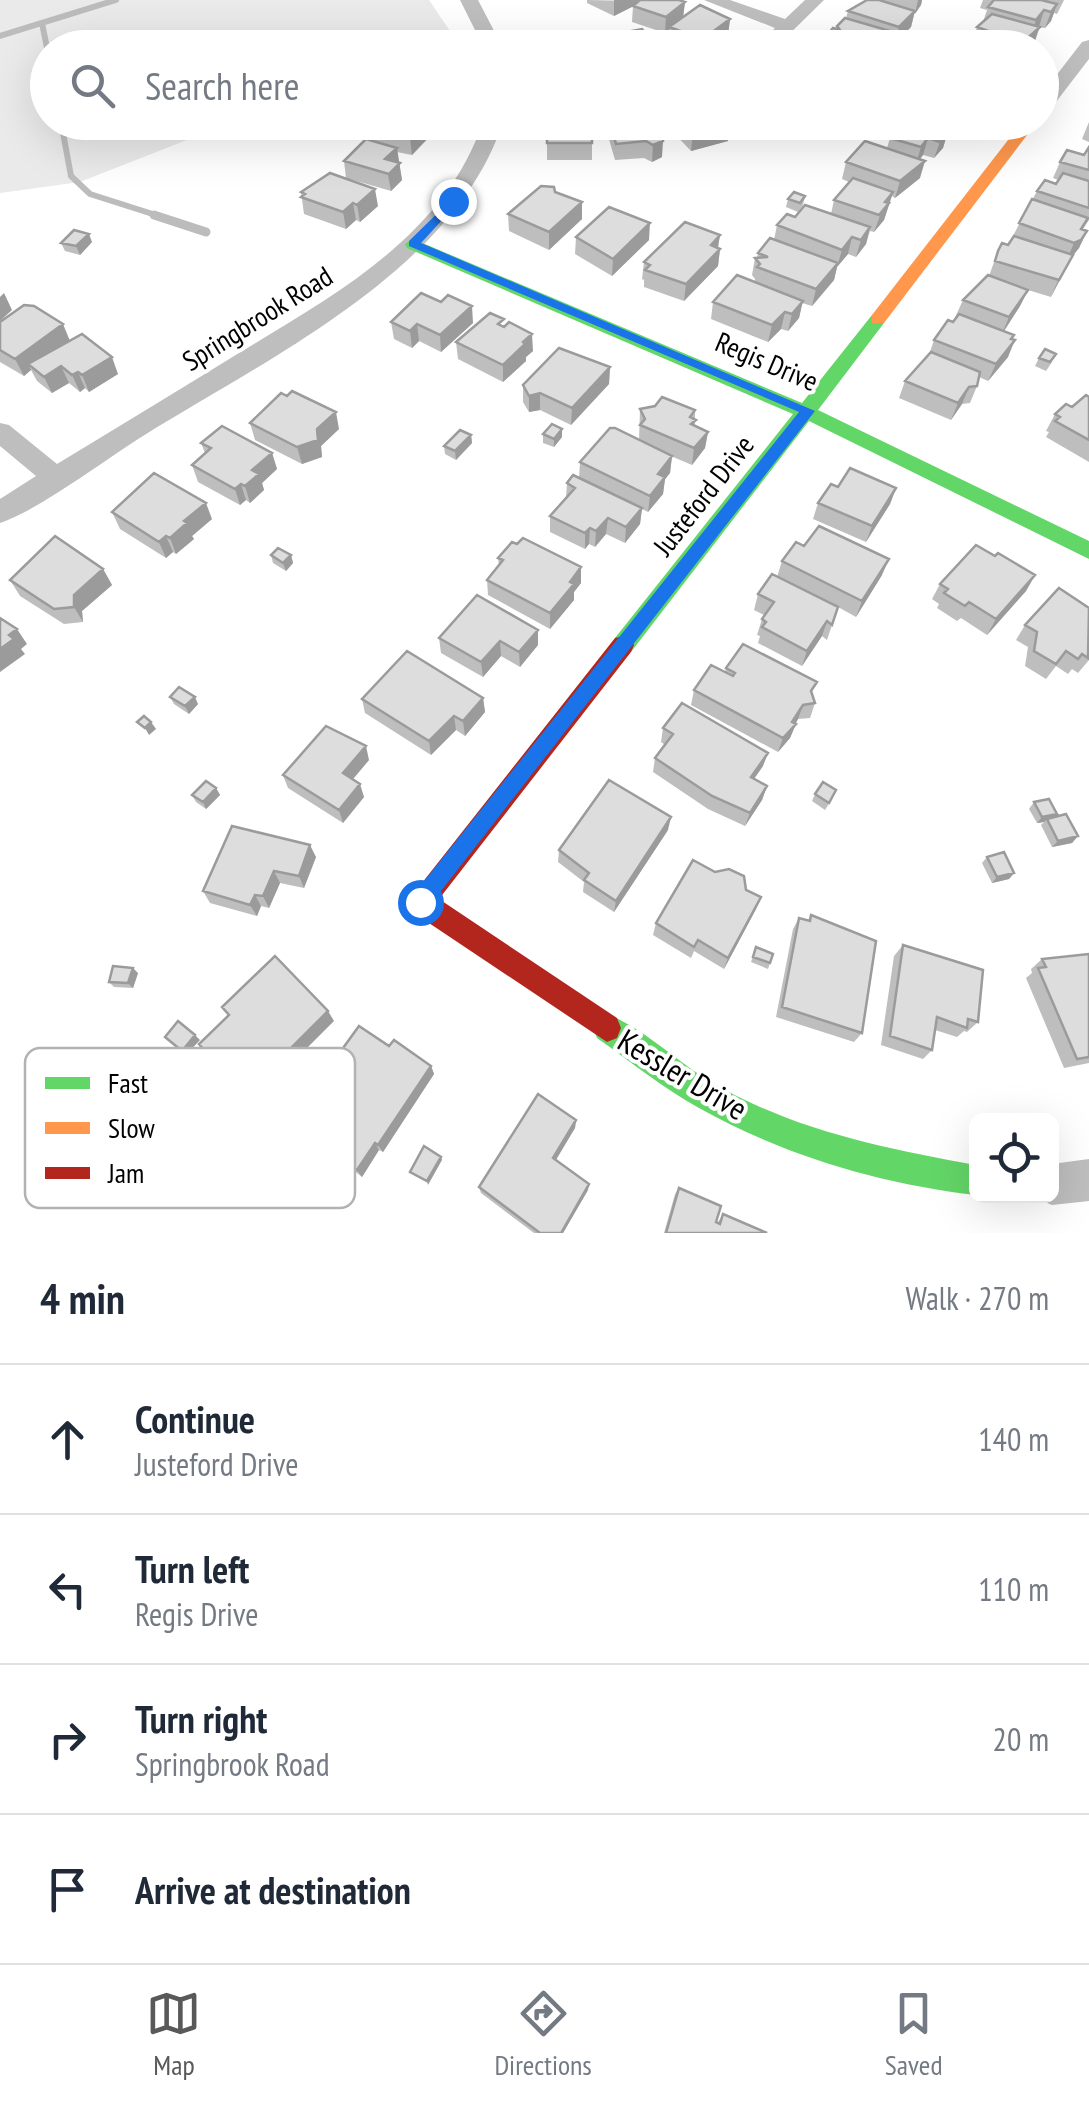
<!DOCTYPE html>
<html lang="en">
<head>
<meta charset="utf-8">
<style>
	:root { --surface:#fff; --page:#f6f6f7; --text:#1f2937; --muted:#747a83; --line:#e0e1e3; --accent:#595959 }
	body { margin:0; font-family:"PT Sans Narrow",sans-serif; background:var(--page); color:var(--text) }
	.controls { position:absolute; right:30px; bottom:30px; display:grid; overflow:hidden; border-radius:15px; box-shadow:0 10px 40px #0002 }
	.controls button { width:90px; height:90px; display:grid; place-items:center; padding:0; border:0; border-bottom:2px solid var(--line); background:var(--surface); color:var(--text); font:50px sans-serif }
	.stop { position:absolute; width:30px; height:30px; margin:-22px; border:8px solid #1a73e8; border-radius:50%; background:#fff }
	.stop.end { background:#1a73e8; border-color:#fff; box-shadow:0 2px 10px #0008 }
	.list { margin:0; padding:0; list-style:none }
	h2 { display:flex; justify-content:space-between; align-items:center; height:130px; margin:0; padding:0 40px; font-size:42px }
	h2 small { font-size:32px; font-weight:400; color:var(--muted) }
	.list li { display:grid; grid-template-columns:65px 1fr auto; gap:30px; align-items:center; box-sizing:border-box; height:150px; padding:0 40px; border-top:2px solid var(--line) }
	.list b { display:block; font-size:38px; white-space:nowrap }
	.list p { margin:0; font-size:32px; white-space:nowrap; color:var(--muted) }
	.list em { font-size:32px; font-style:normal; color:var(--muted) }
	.icon { flex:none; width:55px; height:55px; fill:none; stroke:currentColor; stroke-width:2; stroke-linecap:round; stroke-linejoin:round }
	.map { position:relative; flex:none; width:1089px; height:1233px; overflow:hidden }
	.search { position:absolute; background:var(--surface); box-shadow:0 10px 40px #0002; left:30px; right:30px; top:30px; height:110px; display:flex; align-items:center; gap:25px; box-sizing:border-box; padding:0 35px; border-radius:55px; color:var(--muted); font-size:38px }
	.sheet { height:730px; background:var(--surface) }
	nav { display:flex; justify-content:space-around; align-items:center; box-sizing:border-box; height:140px; border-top:2px solid var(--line); background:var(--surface); font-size:28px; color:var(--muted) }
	nav a { display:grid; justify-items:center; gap:5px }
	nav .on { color:var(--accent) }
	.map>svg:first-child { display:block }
</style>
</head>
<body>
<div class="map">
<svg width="1089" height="1233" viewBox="0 0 1089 1233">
	<rect width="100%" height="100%" fill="#fff"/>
	<path fill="#eaeaea" d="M0,0H429L452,34L418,48H48V122L230,123L80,182L0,193Z"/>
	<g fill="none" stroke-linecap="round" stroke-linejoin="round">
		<path stroke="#bcbcbc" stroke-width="6" d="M42,23L48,53
			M0,36L116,0
			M61,122L71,176L90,194L162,217"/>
		<path stroke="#bcbcbc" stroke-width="9" d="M154,215L206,232"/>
		<path fill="#bebebe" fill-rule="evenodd" d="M460,0H478L503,48H484Z
			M704,0H730L785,19L805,0H824L775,48H755L775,28Z
			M1089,40V59L1049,111L1042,113V94L1082,42Z
			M483,122H503C455,270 268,358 143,436C106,459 39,510 0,523V499L36,476L0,446V423L9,425L57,464C118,427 179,390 239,353C336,294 444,236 483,122Z
			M1089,1159V1201L1052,1205L1037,1199L1036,1196H1052V1164Z"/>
		<path fill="#63d668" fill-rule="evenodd" d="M413,239L802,403L872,315H884V323L818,410L1089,541V559L809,421L631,652H615L612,645L615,638L793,414L407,248L405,244Z
			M607,1014C647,1030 680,1065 718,1086C798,1131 886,1149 976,1165V1195C880,1184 783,1155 699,1108C663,1088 631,1062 597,1038L593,1028L597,1018Z"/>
		<path fill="#ff974d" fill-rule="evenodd" d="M1022,122H1037L884,323H872V315Z"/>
		<path fill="#b3261e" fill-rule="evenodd" d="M623,636L631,638L634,645L631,652L439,899L617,1018L621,1028L617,1038L607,1042L411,911L407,902L615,638Z"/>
	</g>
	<path fill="#bebebe" d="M587,0L685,2L683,17L730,19L728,35L711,48H680L668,43L669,30L665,33L632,22L633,6L614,16L587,3Z
		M867,0H922L921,5L914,14L911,27L895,43L887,41L886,47L815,48L826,43L828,34L836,29L837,26L846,18L848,11Z
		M983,0H1064L1057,14L1054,13L1051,21L1045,28L1038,27H1040L1034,44L1030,48H971L973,44H972L977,27L983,22L987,10L980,8Z
		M604,36L656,47L604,48Z
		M376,122H432L433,133L412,155L397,152L402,180L391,191L346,178L344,161L373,141L372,130L376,125Z
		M547,122L592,143V160H547Z
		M606,122H657L662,157L652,162L644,158L615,160L606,129Z
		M669,122H728V141L691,151L668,127Z
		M733,122H779L778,131L761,139Z
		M903,122H966L960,129L946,125L942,129L948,131L943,148L934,158L923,155L919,160L920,178L895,198L892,196L884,220L874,232L870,231L866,244L856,257L848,254L837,267L834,280L812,306L802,303L799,318L788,331L781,329L768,342L711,319L713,302L755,282V279L752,275L755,258H757L758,253L774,240L777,225L795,217L831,214L834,200L849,182L842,179L846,162L887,148L890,138Z
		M1089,122V142L1082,139Z
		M1089,147V220L1083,229L1087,231L1079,248L1071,258L1051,297L1028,290L1020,306L1004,331L1012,339L1008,357L988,381L979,377L977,386L970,403L962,404L951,420L899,398L905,381L929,355L934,340L953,322L963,300L989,276L998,251L1008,245L1037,191L1056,184L1058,180L1053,178L1060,162L1084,155Z
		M301,192L378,206L360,222L356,220L346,229L304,214Z
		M555,192L582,202V219L549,250L509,231L508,214Z
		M805,196L803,205L798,212L786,207L788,199Z
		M720,235L718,248L720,249L718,266L684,301L644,287V280L642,279L644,262Z
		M576,237L649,240L612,276L575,254Z
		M92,242L80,255L65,251L61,243Z
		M0,322L70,340L118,374L89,392L85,388L80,392L69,383L52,393L37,381L31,370L24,376L0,362Z
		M391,322L473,323L441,352L419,341L412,348L394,339Z
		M504,327L533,351L526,357V361L503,382L458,359L456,342Z
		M1039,358L1052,362L1046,371L1035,366Z
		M610,367L609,384L571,425L540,410L529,412L523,402V385Z
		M1089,397V462L1046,437L1049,432L1046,431L1055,414L1072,407Z
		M640,409L695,410V426L708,432L705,448L692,465L666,454L672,456L670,473L665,479L663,494L648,512L642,509L640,524L625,543L606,534L595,547L589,544L585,549L550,532V516L566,498L567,483L579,478L580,462L639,440Z
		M250,423L339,429L321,446L322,457L302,464L255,440Z
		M562,429V437L554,447L543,443V434Z
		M471,435L472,443L456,460L445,454L444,446Z
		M201,443L272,453L277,469L262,483L264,490L250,503L246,500L240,505L198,482L192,465L205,453Z
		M838,487L896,488L890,504L866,542L813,519L818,503Z
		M112,512L212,519L192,536L194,539L176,554L173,552L166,558L120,529Z
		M804,546L882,575L856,617L838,607L827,640L822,636L802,666L758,643L760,636L757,635L762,619L764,615L754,610L758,594L777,577L782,561Z
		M271,555H291L293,563L286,571L273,563Z
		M995,556L1035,575L1026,591L987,635L961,618L957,621L937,608L939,604L932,599L940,584Z
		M498,558L581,583L574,592V600L550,629L488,595L487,580L499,566Z
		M103,569L112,585L82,611L83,622L64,624L20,596L10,580Z
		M1089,608V660L1078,673L1072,669L1068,674L1056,666L1046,679L1025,666L1028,647L1016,640L1025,625Z
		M538,630V645L520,667L501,656L483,677L441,653L439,638Z
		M726,668L812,694L815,703L810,718L798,719L790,738L778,752L691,705L694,690L725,672Z
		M170,697L198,704L189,714L174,704Z
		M483,698L485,712L465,736L456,730L431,755L365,713L362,699Z
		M663,728L763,766L754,779L767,786L762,800L745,826L708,809L653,772L655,758L665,745L661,742Z
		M369,760L353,779L364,797L343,823L288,788L283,775Z
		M216,788L220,795L206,809L196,802L192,795Z
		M815,794L833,797L825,810L812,801Z
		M1034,802L1057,814L1054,817L1078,836L1072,843L1052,847L1041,825L1044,822L1037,823L1029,809Z
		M668,830L614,912L583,892L584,882L558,862L559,850Z
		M316,857L304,888L280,883L269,908L261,906L257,916L210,903L203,891Z
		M987,857L1014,873L1009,879L992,883L982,863Z
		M746,890L756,909L724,969L694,951L691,958L653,935L656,923Z
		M811,915L862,1033L854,1042L776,1017L793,929L799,918L808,920Z
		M903,945L978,1022L967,1032L964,1031L957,1037L935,1030L932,1050L923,1059L881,1045L894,956Z
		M756,947L770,963L768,969L751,962Z
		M1089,954V1063L1064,1068L1026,978L1032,973L1031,969L1042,959Z
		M138,973L133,988L114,987L109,982Z
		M389,1046L431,1066L434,1074L383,1152L379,1150L362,1177L322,1146L316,1139L332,1116L315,1103L309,1095Z
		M576,1120L575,1128L555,1160L588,1190L563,1233H534L481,1193L479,1187Z
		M679,1188L716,1222H718L723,1214L767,1233H664L675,1194Z"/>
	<path fill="#9b9b9b" d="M614,0H638V4L614,16Z
		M918,0H922L921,5L915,14Z
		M685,2L683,18L669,27V30L665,33L666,17Z
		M1057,4L1051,21L1045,28L1051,12Z
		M1044,10L1034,44L1030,48H1021L1022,43L1031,36L1036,20Z
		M915,11L911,27L895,43L899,27Z
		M730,19L728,35L711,48H702L703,39Z
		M890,31L886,47L882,48L884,36Z
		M877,34L874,48H866L867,46Z
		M426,122H432L433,133L412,155L410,138Z
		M764,122H779L778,131L761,139Z
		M730,124L728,141L691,151L693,134Z
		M948,131L943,148L934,158L940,142Z
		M928,138L923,155L916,164L921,147Z
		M663,141L662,157L652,162L653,145Z
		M397,148L402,180L391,191L385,159Z
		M925,161L920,178L895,198L900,181Z
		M375,189L378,206L360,222L357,205Z
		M893,192L884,220L874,232L885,202Z
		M582,202V219L549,250V232Z
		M353,203L356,220L346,229L343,212Z
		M1088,218L1080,235L1087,231L1079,248L1071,258L1051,297L1074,243Z
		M650,223L649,240L612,276L613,259Z
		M870,227L866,244L856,257L861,240Z
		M89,234L92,242L80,255L76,246Z
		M720,235L717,252L720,249L718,266L684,301L686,284L711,245Z
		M852,237L848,254L837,267L842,250Z
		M838,263L834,280L812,306L816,289Z
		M1028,290L1020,306L1002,334L1009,317Z
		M4,293L12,310L0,321V297Z
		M803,301L799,318L788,331L792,314Z
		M472,306L473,323L441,352L440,335Z
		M785,312L781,329L768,342L772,325Z
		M63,324L70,341L28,364L31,370L24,376L15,359Z
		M417,324L419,341L412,348L410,331Z
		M532,334L533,351L526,357V361L503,382V365Z
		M1015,340L1008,357L988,381L996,364Z
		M112,357L118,374L89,392L82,375Z
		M61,366L69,383L52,393L44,377Z
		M610,367L609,384L571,425L572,408Z
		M78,372L85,388L80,392L72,375Z
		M969,387L962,404L951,420L958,403Z
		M540,393V410L529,412V396Z
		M336,412L339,429L321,446L322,457L302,464L297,447Z
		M562,429V437L554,447V439Z
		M708,432L705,448L692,465L694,448Z
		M471,435L472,443L456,460L455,451Z
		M272,453L277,469L262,483L264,490L250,503L245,486L252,470Z
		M672,456L670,473L665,479L663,494L648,512L650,496L658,474Z
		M241,484L246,500L240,505L235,489Z
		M896,488L890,504L866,542L872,526Z
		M206,503L212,519L192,536L194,539L176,554L170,538L184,521Z
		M642,508L640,524L625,543L626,527Z
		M608,518L606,534L595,547L596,531Z
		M590,528L589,544L585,549V533Z
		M166,536L173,552L166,558L159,542Z
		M291,555L293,563L286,571L283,563Z
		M889,559L882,575L856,617L862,601Z
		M581,567V583L574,592V600L550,629V613L570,582Z
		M103,569L112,585L82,611L83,622L74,607V595Z
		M1035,575L1026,591L987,635L996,619Z
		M827,621L822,636L802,666L807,651Z
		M17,629L27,644L21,649L25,654L0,672V649L9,635Z
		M538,630V645L520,667L519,652Z
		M500,641L501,656L483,677L481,662Z
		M195,697L198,704L189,714L185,706Z
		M483,698L485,712L465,736L463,721Z
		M803,705L798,719L793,727L796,724L790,738L778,752L783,738Z
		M454,716L456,730L431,755L429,741Z
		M151,722L156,729L149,735L145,728Z
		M366,746L369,760L347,786L343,773Z
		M768,753L763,766L746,790L751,777Z
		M360,784L364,797L343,823L339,810Z
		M767,786L762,800L745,826L750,813Z
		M216,788L220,795L206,809L203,802Z
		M1057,814L1051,820L1047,819L1044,822L1037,823L1042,817Z
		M671,817L668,830L614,912L616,901Z
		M1078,836L1072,843L1052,847L1058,841Z
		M310,845L316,857L304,888L299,876Z
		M274,871L280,883L269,908L263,896Z
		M1014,873L1009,879L992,883L997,877Z
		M255,895L261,906L257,916L250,905Z
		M761,897L756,909L724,969L728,958Z
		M133,968L138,973L133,988L128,983Z
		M328,1011L334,1021L281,1074L274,1065Z
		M195,1035L200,1040L186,1055L182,1051Z
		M260,1051L267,1060L238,1089L230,1080Z
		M431,1066L434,1074L383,1152L378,1145Z
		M576,1120L575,1128L553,1165V1158Z
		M375,1143L379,1150L362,1177L357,1170Z
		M441,1157L442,1160L428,1185L427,1181Z
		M589,1184L588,1190L563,1233H561Z"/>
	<path fill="#ddd" stroke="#9b9b9b" stroke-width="2.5" d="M640,0H679L685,2L666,17L633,6Z
		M867,0H879L915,11L899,27L848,11Z
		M994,0H1041L1057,4L1051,12L1044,10L1036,20L988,7Z
		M700,5L730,19L703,39L669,27Z
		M992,14L1040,27L1022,43L977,27Z
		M845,18L890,31L884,36L877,34L867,46L828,34L833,28L840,30L837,26Z
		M642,29L656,47L613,48L604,36Z
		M589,33L595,48H554L550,36Z
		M978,40L1004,48H971Z
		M826,43L839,48H815Z
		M378,122H426L410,138L372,130Z
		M547,122H592V143H547Z
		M610,122H657L663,141L653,145L646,141L616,144Z
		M681,122H728L730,124L693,134Z
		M903,122H920L948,131L940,142L928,138L921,147L890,138Z
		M366,139L397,148L385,159L400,163L389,174L344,161Z
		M865,141L925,161L900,181L846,162Z
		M1089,147V170L1060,162L1067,150L1084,155Z
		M330,173L375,189L357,205L353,203L343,212L301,197L305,194L301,192Z
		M1063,173L1089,181V208L1037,191L1045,180L1056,184Z
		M853,178L893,192L885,202L889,203L879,215L834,200Z
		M541,186L554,187L555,192L582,202L549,232L508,214Z
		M794,192L805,196L800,203L788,199Z
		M1032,199L1088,218L1081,229L1087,231L1081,240L1074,243L1019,223Z
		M805,205L870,227L861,240L852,237L842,250L777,225L787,214L795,217Z
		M609,207L650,223L613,259L576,237Z
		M685,222L720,235L711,245L720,249L686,284L645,270L650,265L644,262Z
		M74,230L89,234L76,246L61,243Z
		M1014,236L1073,255L1059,280L995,261L998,251L1002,243L1008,245Z
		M770,238L838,263L816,289L757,267L760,264L755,258L768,257L758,253Z
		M737,275L803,301L792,314L785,312L772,325L713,302Z
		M988,275L1028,290L1009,317L963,300Z
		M421,293L441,302L448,295L472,306L440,335L417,324L410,331L391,322Z
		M24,305L34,306L63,324L15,359L0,350V322Z
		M490,313L504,319L498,324L504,327L509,322L532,334L523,342L525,344L503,365L456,342Z
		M959,314L1014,335L1011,339L1015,340L996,364L934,340L948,320L953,322Z
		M82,334L112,357L82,375L78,372L72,375L61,366L44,377L28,364Z
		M559,348L610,367L572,408L540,393L529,396L523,385Z
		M1045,349L1056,354L1050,362L1039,358Z
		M931,352L980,372L977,386L969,387L958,403L905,381Z
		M292,391L336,412L317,429L318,440L297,447L250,423L281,393L287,396Z
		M1086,395L1089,397V440L1055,421L1060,417L1055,414L1066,404L1072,407Z
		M662,397L695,410L690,417L696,420L691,424L708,432L694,448L640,425L645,419L640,409L655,406Z
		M552,424L562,429L554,439L543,434Z
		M222,426L272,453L252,470L259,474L245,486L241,484L235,489L192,465L211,448L201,443Z
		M610,428H615L672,456L658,474L665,477L650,496L580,462Z
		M460,430L471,435L455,451L444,446Z
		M850,468L896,488L872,526L818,503L831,484L838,487Z
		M154,473L206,503L184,521L187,523L170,538L166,536L159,542L112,512Z
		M573,475L642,508L626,527L608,518L596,531L590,528L585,533L550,516L575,488L567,483Z
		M819,526L889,559L862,601L782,561L796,542L804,546Z
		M55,536L103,569L74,595V607L54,609L10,580Z
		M523,538L581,567L570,582L574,584L550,613L487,580L503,560L498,558L512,542L517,544Z
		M976,545L995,556L998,553L1035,575L996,619L969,602L965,606L944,593L948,589L940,584Z
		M278,548L291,555L283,563L271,555Z
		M772,574L838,607L832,625L827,621L807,651L762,627L766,622L762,619L774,602L758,594Z
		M1059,588L1089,608L1088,658L1082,654L1078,659L1066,651L1056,664L1034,651L1037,632L1025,625Z
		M477,595L538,630L519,652L500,641L481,662L439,638Z
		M0,618L17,629L9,635L14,639L0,649Z
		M743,644L817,682L811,691L815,703L803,705L792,722L796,724L783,738L694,690L711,665L733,676L735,673L726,668Z
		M407,651L483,698L463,721L454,716L429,741L362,699Z
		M179,687L195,697L185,706L170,697Z
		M682,703L768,753L751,777L767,786L750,813L712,796L655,758L673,734L663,728Z
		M144,716L151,722L145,728L137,722Z
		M326,726L366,746L343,773L360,784L339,810L283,775Z
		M609,780L671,817L616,901L584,880L589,873L559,850Z
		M206,781L216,788L203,802L192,795Z
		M823,782L836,790L829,803L815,794Z
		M1049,799L1057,814L1042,817L1034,802Z
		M1066,814L1078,836L1058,841L1047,819Z
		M232,826L310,845L299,876L274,871L263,896L255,895L250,905L203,891Z
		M1004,852L1014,873L997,877L987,857Z
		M693,860L715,872L729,869L744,876L746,890L761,897L728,958L698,940L694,947L656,923Z
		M811,915L876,941L862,1033L782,1007L799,918L810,921Z
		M903,945L983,970L978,1022L968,1019L967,1028L937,1017L932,1050L890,1036Z
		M756,947L773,954L770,963L753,957Z
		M1089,954V1057L1077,1059L1038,968L1046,967L1042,959Z
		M275,956L328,1011L274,1065L260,1051L230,1080L199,1044L229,1015L222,1007Z
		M113,966L133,968L128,983L109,982Z
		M178,1021L195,1035L182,1051L165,1037Z
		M359,1026L389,1046L394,1040L431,1066L378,1145L375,1143L357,1170L316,1139L334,1114L309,1095Z
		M538,1094L576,1120L553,1158L589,1184L561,1233H540L479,1187Z
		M424,1146L441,1157L427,1181L410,1172Z
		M679,1188L721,1206L716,1222L720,1224L723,1214L767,1233H666Z"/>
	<path fill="#1a73e8" d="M453,198L457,204L421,243L815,411L427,909L420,911L410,902L413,895L799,412L409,246V241Z"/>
	<g text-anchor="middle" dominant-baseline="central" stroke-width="8" stroke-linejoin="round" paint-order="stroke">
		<g font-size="28" fill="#000" stroke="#fff">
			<text transform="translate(257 318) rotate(-32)">Springbrook Road</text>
			<text transform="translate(767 361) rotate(23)">Regis Drive</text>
			<text transform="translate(703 495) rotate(-52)">Justeford Drive</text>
		</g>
		<g font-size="32" fill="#000" stroke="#fff">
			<text transform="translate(683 1074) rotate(31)">Kessler Drive</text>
		</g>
	</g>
	<rect x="25" y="1048" width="330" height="160" rx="15" fill="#fff" stroke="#b2b2b2" stroke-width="2.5"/>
	<rect x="45" y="1077" width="45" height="12" fill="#63d668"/>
	<rect x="45" y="1122" width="45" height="12" fill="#ff974d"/>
	<rect x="45" y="1167" width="45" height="12" fill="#b3261e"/>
	<g font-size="28" fill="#000">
		<text x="108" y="1093">Fast</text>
		<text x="108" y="1138">Slow</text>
		<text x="108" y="1183">Jam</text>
	</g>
</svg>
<div class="controls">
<button><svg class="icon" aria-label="locate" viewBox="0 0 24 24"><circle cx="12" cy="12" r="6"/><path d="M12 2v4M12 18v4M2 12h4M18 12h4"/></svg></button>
</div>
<div class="stop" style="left:420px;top:902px"></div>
<div class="stop end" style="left:453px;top:201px"></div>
<div class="search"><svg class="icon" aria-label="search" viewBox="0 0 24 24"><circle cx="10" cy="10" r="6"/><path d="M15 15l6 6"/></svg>Search here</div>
</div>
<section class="sheet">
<h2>4 min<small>Walk · 270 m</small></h2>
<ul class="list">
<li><svg class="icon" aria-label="ahead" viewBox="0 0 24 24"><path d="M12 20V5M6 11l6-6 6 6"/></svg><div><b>Continue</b><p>Justeford Drive</p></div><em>140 m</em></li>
<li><svg class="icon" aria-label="left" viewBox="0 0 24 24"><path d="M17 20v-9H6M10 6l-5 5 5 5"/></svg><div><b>Turn left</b><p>Regis Drive</p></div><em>110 m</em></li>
<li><svg class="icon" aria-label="right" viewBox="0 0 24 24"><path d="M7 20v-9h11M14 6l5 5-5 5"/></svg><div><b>Turn right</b><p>Springbrook Road</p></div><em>20 m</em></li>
<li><svg class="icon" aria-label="arrive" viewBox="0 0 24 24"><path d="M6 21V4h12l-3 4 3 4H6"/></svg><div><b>Arrive at destination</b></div></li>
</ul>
</section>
<nav>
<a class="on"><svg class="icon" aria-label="map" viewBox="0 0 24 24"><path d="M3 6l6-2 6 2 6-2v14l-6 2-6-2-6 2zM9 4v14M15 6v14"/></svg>Map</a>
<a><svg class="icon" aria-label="directions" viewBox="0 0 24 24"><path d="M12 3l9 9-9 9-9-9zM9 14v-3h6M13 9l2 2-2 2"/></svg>Directions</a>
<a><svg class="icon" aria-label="saved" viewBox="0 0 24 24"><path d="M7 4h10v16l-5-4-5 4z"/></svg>Saved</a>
</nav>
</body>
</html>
